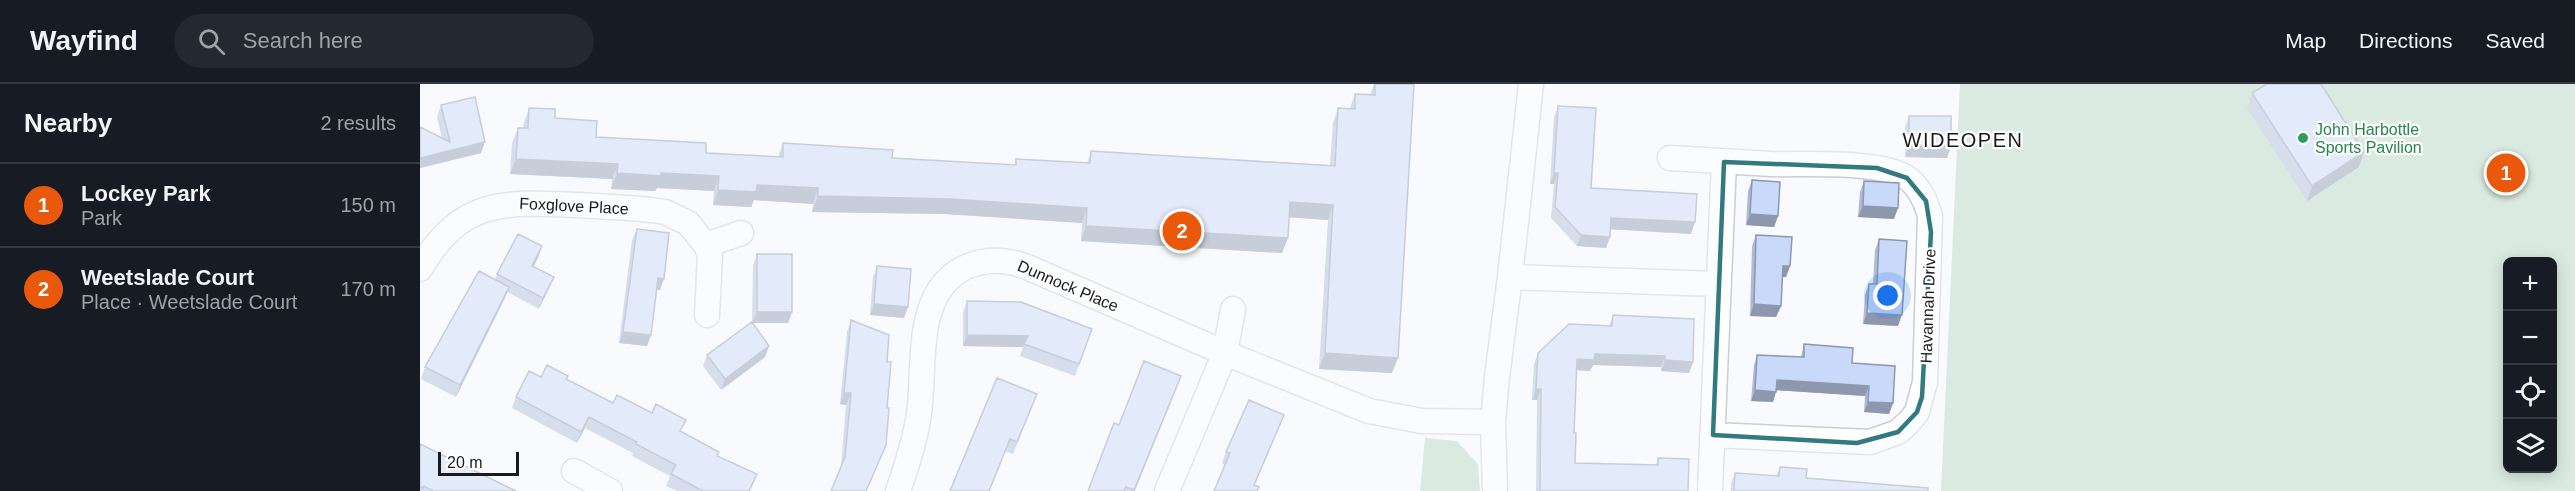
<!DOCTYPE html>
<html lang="en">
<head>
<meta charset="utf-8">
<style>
	:root { --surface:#171b24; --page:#242831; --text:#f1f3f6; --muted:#9ea1a6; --line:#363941; --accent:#ea580c }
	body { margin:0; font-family:Helvetica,sans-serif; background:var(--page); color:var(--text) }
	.controls { position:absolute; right:18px; bottom:18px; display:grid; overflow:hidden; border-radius:9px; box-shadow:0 3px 15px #0003 }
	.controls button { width:54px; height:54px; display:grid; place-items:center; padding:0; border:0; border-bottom:2px solid var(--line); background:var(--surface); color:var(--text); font:30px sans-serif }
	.scale { position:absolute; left:18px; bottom:15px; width:81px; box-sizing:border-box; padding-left:6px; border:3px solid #191a1b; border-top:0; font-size:16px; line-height:21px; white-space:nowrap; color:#191a1b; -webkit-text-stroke:4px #fff; paint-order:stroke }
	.you { position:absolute; left:1468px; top:212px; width:21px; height:21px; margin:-15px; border:4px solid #fff; border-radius:50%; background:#1a73e8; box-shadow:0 0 0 9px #1a73e833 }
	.badge { display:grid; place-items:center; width:39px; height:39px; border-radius:50%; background:var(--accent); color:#fff; font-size:20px; font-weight:700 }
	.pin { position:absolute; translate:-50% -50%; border:3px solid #fff; box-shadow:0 2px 6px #0006 }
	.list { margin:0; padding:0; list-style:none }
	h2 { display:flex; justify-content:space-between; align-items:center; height:78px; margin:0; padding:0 24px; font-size:26px }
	h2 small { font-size:20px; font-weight:400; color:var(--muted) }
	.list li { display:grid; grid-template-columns:39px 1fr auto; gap:18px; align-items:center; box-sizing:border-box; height:84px; padding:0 24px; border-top:2px solid var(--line) }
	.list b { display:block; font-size:22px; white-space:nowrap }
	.list p { margin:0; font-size:20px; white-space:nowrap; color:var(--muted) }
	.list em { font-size:20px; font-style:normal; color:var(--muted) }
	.icon { flex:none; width:33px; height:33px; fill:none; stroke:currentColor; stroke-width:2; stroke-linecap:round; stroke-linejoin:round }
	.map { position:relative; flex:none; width:2155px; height:407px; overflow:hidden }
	header { display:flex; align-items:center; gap:36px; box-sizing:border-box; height:84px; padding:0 30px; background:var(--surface); border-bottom:2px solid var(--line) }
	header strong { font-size:28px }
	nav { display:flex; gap:33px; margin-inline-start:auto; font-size:21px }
	.search { width:420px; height:54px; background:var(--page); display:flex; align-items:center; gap:15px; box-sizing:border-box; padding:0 21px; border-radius:33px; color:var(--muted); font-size:22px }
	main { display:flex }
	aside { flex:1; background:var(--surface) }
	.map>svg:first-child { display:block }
</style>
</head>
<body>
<header>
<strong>Wayfind</strong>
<div class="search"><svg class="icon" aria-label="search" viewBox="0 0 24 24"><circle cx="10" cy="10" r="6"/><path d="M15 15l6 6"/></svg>Search here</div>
<nav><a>Map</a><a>Directions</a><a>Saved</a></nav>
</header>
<main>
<aside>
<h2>Nearby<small>2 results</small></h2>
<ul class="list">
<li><span class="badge">1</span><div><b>Lockey Park</b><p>Park</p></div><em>150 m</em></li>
<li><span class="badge">2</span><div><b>Weetslade Court</b><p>Place · Weetslade Court</p></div><em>170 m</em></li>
</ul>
</aside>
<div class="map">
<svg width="2155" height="407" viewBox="0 0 2155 407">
	<rect width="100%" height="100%" fill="#f8fafe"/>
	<path fill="#b9d8bf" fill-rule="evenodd" d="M1540,0H2155V407H1521ZM2088,177H2132V384H2088Z
		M1005,354L1037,357L1058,380L1060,407H1000Z"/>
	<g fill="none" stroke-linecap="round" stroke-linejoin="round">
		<g stroke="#cbcdd1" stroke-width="27">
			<path id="street" d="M1250,74C1284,76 1317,78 1351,80C1384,81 1461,76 1487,94C1500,103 1506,118 1510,132L1505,298L1497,328L1489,338L1478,348L1450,358L1293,351
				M0,185C41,114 84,118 158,121C187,123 217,123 245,128L268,139L286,161
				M1090,193L1298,200
				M287,231L290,172L286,161L321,149
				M154,387L190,407
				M478,407C486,384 494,360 498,336C507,287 491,211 544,184C565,174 586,175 607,183L805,269L949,327L1002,337L1073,338
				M747,407L805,269L813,225
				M1075,407L1073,338L1077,293L1090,193L1111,0
				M1290,407L1304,78"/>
		</g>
		<use href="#street" stroke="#fff" stroke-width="24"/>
	</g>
	<path fill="#adbbd6" d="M954,0H994L978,274L972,289L899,285L908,136L869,133L862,169L661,157L662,139L525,130L392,128L393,120L334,116L331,123L293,121L294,107L237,104L235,107L191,105L192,95L90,90L92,59L98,44H103L104,39L109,24L176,53L286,69L358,73L363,59L472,74L594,81L596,75L667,79L671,67L910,81L913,39L918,24H930L935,10L950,11Z
		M1832,9L1939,83L1887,117L1827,24Z
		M21,21L61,69L0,84V43L22,54L17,33Z
		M1138,22L1171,104L1271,150L1190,145V153L1186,164L1157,162L1131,134L1134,100H1130L1134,33Z
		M1489,32L1531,62L1527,74L1485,73V43Z
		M1332,96L1358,132L1354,143L1326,141L1328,107Z
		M1444,97L1474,135L1438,133L1440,108Z
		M217,145L240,206H237L231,251L227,262L199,259L212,156Z
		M1336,151L1370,182L1366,193H1362L1361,222L1356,233L1330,232L1332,162Z
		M1459,155L1478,242L1443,240L1445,211L1449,200H1453L1455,166Z
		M337,170L372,228L368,239H332L333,182Z
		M118,174L113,182L134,193L129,204L119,225L87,208L36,313L1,295L5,283L75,196L77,190Z
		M457,182L484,234L450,231L453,193Z
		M547,217L672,245L655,292L600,272L603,263L543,262V228Z
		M1193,231L1273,278L1269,289L1241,287V283L1173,281L1170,287L1156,286L1154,349L1155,379L1236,381L1238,374L1268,407H1116L1117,316H1112L1114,280L1118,269L1189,242Z
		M431,236L467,278L462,373L421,382L426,321L420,320L427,248Z
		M1384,260L1432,279L1473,319L1469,330L1444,328L1445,312L1356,306L1353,318L1331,317L1334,281L1337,271L1381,273Z
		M349,262L345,273L301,306L283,282L287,271Z
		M121,293L146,295L193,319L262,348L299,368L297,372L330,407H257L246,402L250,392L212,372L213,369L165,344L157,359L92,324L96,313Z
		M757,303L715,407H668L699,341Z
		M617,310L593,370L585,367L530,407Z
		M859,343L834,401L802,379L806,368Z
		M0,360L96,407H0Z
		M1360,383L1386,394L1508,407H1311V399L1315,389L1356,392Z"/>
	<path fill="#8d98ae" d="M65,58L61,69L0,84V74Z
		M1489,62H1531L1527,74L1485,73Z
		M1944,68L1939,83L1887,117L1892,102Z
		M96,75L198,80L192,95L90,90Z
		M197,89H241L299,92L294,107L237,104L235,107L191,105Z
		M1134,89H1138L1134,100H1130Z
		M337,101L398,104L393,120L334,116L331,123L293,121L298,106Z
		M398,112L531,115L667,124L662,139L525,130L392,128Z
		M870,118L913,121L908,136L864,133Z
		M1443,122L1478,124L1474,135L1438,133Z
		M1330,130L1358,132L1354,143L1326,141Z
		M1191,134L1275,138L1271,150L1187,145Z
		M666,142L868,154L862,169L661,157Z
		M1161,151L1190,153L1186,164L1157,162Z
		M122,162L118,174L108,193L112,182Z
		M1363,182H1370L1366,193H1359Z
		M134,193L129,204L119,225L123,214Z
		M238,194L244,195L240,206L234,205Z
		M89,203L85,214L36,313L40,301Z
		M454,220L488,223L484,234L450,231Z
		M1334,220L1361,222L1356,233L1330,232Z
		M337,228H372L368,239H332Z
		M1447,229L1482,231L1478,242L1443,240Z
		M203,248L231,251L227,262L199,259Z
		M547,251L608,252L603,263L543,262Z
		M349,262L345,273L301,306L305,295Z
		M905,269L978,274L972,289L899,285Z
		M1175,270L1245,272L1241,283L1173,281L1170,287L1153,286L1157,275Z
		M1245,276L1273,278L1269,289L1241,287Z
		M1357,296L1449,302L1445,312L1353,306Z
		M1116,305H1121L1117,316H1112Z
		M1335,306L1356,308L1353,318L1331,317Z
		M424,309H431L426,321L420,320Z
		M1448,318L1473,319L1469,330L1444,328Z
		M169,333L165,344L157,359L161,348Z"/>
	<path fill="#c9d9f9" stroke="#8d98ae" stroke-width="1.5" d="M955,0H994L978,274L905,269L913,121L870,118L868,154L666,142L667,124L531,115L398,112V104L337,101L336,108L298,106L299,92L241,89V92L197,89L198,80L96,75L98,44H108L109,24L135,25V34L177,37L176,53L286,59V69L363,73V59L473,66L472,74L596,81V75L670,79L671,67L915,82L918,24L935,25V10L955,11Z
		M1847,0H1901L1944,68L1892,102L1832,9Z
		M55,13L65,58L0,74V43L30,58L21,21Z
		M1138,22L1176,24L1171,104L1277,110L1275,138L1191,134L1190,153L1161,151L1135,123L1138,89H1134Z
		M1489,32H1531V62H1489Z
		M1332,96L1360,98L1358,132L1330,130Z
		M1444,97L1479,99L1478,124L1443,122Z
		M217,145L249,149L244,195L238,194L231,251L203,248Z
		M98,150L122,162L112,182L134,193L123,214L77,190Z
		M1336,151L1372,153L1370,182H1363L1361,222L1334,220Z
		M1459,155L1487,157L1482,231L1447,229L1449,200H1457Z
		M337,170H372V228H337Z
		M457,182L491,185L488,223L454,220Z
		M59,187L89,203L40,301L5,283Z
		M547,217L601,218L672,245L659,280L604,260L608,252L547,251Z
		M1193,231L1274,235L1273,278L1245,276V272L1175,270L1174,276L1157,275L1154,349H1156L1155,379L1238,381V374L1269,375L1268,407H1120L1121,305H1116L1118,269L1149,240L1192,242Z
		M431,236L469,251L467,278H471L467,324H469L466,361L446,407H411L425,373L431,309H424Z
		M332,238L349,262L305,295L287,271Z
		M1384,260L1433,264L1432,279L1475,282L1473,319L1448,318L1449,302L1357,296L1356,308L1335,306L1337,271L1384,273Z
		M724,277L761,292L714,406L706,403L704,407H668L694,339L699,341Z
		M127,281L148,292L146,295L193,319L197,311L232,329L236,320L266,336L260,347L299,368L297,372L337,390L329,407H283L251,390L256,381L216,360L217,358L169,333L161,348L96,313L109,287L121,293Z
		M577,294L617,310L597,358L590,355L569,407H530Z
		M829,316L864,331L834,401L839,403L837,407H794L810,369L806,368Z
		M0,360L96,407H13L4,402L3,404L0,403Z
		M1360,383L1387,385L1386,394L1508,404V407H1314L1315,389L1359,392Z"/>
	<path d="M0 0H2155V407H0ZM1304,78L1457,84L1487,94L1506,117L1511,148L1502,313L1497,328L1478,348L1437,359L1293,351Z" fill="#f8fafe" fill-opacity=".55" fill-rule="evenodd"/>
	<path fill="none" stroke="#317a80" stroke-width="4.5" stroke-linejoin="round" d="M1304,78L1457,84L1487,94L1506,117L1511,148L1502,313L1497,328L1478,348L1437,359L1293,351Z"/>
	<circle fill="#2e9e5b" stroke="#fff" stroke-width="2" cx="1883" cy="54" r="6"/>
	<g text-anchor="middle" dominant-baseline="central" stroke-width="4.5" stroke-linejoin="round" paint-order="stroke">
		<g font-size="16" fill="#27864d" stroke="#fff" text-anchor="start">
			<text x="1895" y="45">John Harbottle<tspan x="1895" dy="18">Sports Pavilion</tspan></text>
		</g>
		<g font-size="16" fill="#191a1b" stroke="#fff">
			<text transform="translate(154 122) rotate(3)">Foxglove Place</text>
			<text transform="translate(648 202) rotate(23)">Dunnock Place</text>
			<text transform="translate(1508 222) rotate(-88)">Havannah Drive</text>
		</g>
		<g font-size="20" letter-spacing="1.5" fill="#191a1b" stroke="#fff">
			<text x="1543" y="56">WIDEOPEN</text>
		</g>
	</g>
</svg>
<div class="controls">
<button>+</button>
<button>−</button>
<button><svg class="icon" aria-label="locate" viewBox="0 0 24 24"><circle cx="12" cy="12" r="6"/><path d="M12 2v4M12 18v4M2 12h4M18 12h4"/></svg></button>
<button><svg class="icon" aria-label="layers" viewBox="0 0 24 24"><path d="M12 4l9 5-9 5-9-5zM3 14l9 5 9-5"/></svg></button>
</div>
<div class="scale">20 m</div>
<div class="you"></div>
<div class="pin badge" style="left:2086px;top:89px">1</div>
<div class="pin badge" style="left:762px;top:147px">2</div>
</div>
</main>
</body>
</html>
